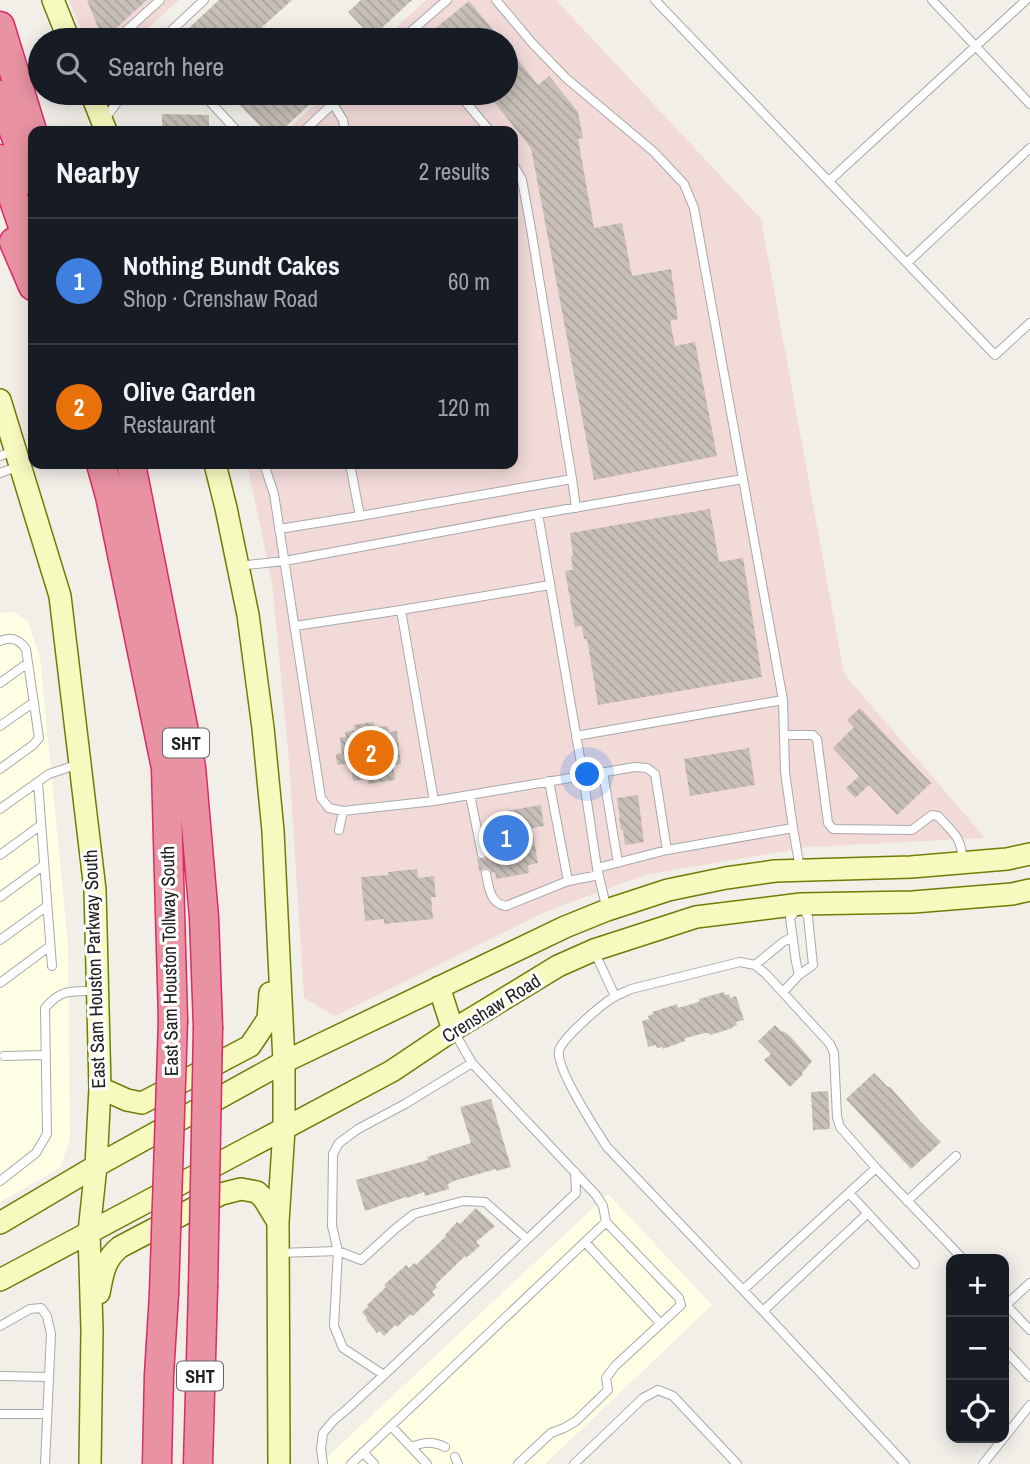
<!DOCTYPE html>
<html lang="en">
<head>
<meta charset="utf-8">
<style>
	:root { --surface:#171b24; --page:#242831; --text:#f1f3f6; --muted:#9ea1a6; --line:#363941; --accent:#ea580c }
	body { margin:0; font-family:"Archivo Narrow",sans-serif; background:var(--page); color:var(--text) }
	.controls { position:absolute; right:21px; bottom:21px; display:grid; overflow:hidden; border-radius:14px; box-shadow:0 4px 18px #0003 }
	.controls button { width:63px; height:63px; display:grid; place-items:center; padding:0; border:0; border-bottom:2px solid var(--line); background:var(--surface); color:var(--text); font:35px sans-serif }
	.you { position:absolute; left:588px; top:775px; width:24px; height:24px; margin:-18px; border:5px solid #fff; border-radius:50%; background:#1a73e8; box-shadow:0 0 0 10px #1a73e833 }
	.badge { display:grid; place-items:center; width:46px; height:46px; border-radius:50%; background:var(--accent); color:#fff; font-size:23px; font-weight:700 }
	.pin { position:absolute; translate:-50% -50%; border:4px solid #fff; box-shadow:0 2px 7px #0006 }
	.list { margin:0; padding:0; list-style:none }
	h2 { display:flex; justify-content:space-between; align-items:center; height:91px; margin:0; padding:0 28px; font-size:30px }
	h2 small { font-size:23px; font-weight:400; color:var(--muted) }
	.list li { display:grid; grid-template-columns:46px 1fr auto; gap:21px; align-items:center; box-sizing:border-box; height:126px; padding:0 28px; border-top:2px solid var(--line) }
	.list b { display:block; font-size:26px; white-space:nowrap }
	.list p { margin:0; font-size:23px; white-space:nowrap; color:var(--muted) }
	.list em { font-size:23px; font-style:normal; color:var(--muted) }
	.icon { flex:none; width:38px; height:38px; fill:none; stroke:currentColor; stroke-width:2; stroke-linecap:round; stroke-linejoin:round }
	.map { position:relative; flex:none; width:1030px; height:1464px; overflow:hidden }
	.search { position:absolute; background:var(--surface); box-shadow:0 4px 18px #0003; left:28px; top:28px; width:490px; height:77px; display:flex; align-items:center; gap:18px; box-sizing:border-box; padding:0 24px; border-radius:38px; color:var(--muted); font-size:26px }
	.panel { position:absolute; background:var(--surface); box-shadow:0 4px 18px #0003; left:28px; top:126px; width:490px; height:343px; border-radius:14px }
	.map>svg:first-child { display:block }
</style>
</head>
<body>
<div class="map">
<svg width="1030" height="1464" viewBox="0 0 1030 1464">
	<defs>
		<pattern id="building-back-hatch" width="6" height="6" patternUnits="userSpaceOnUse" patternTransform="scale(1.75)"><rect width="6" height="6" fill="#c7bfb8"/><path d="M-1 5l2 2M0 0l6 6M5-1l2 2" fill="none" stroke="#aba49e"/></pattern>
	</defs>
	<rect width="100%" height="100%" fill="#f2efe9"/>
	<path fill="#f2dad9" d="M69,0H179L135,40H86Z
		M426,0H556L761,219L844,674L985,838L808,847L645,875L545,912L335,1016L304,998L289,761L272,582L247,464H513V131H286L327,93H506V40H383Z"/>
	<path fill="#ffffe5" d="M14,612L28,622L40,657L68,945L70,1139L60,1168L0,1202V613Z
		M608,1194L712,1305L545,1464H320Z"/>
	<path fill="url(#building-back-hatch)" d="M87,0H147L103,40Z
		M219,0H292L262,27L275,40H176Z
		M361,0H412L372,37L348,12Z
		M469,1L489,25L502,40H446L436,28Z
		M506,45L538,85L549,76L578,112L583,138L578,139L594,228L622,223L632,276L671,269L678,319L670,321L675,346L695,342L717,456L594,480L531,148L487,93H506Z
		M228,93H322L281,131H265Z
		M162,114L209,115V131H162Z
		M710,509L719,562L743,558L762,677L598,705L587,639H584L582,626L575,627L565,571L573,570L571,556L573,555L570,533Z
		M860,708L931,783L897,815L869,785L855,798L846,788L859,776L833,748L854,727L847,720Z
		M373,722L375,728L387,726L389,732L397,731L401,764L393,765L395,780L368,784L367,779L353,781L350,763L337,765L336,754L342,753L340,737H346L345,732L355,730L354,725Z
		M749,748L755,785L690,796L684,759Z
		M638,795L644,842L625,845L623,830H621L619,818H620L617,798Z
		M541,805L544,826L532,828L538,863L528,865L529,873L496,879L495,872L492,873L490,869L485,868L481,870L480,874L477,858L484,860L488,857V853L491,852L488,830L501,828L499,812Z
		M417,869L418,878L434,876L436,897H431L433,919L384,924V919L365,921L361,877L389,875L388,872Z
		M724,992L725,995L729,994L730,998L736,996L744,1020L736,1022L737,1025L732,1027L733,1028L710,1035L709,1033H705L685,1038V1041L663,1049L662,1047L657,1048L656,1045L648,1047L642,1021L649,1019L648,1016L653,1014L652,1012L677,1004L678,1008L699,1002V999Z
		M775,1025L782,1032L783,1031L790,1036L812,1061L802,1073L803,1074L790,1087L764,1060L771,1054L758,1041Z
		M874,1073L888,1087H890L920,1121L941,1142L911,1169L846,1099Z
		M828,1091L830,1129L813,1130L811,1092Z
		M491,1099L511,1167L497,1171L496,1169L478,1174L454,1181L448,1184L449,1189L425,1196L424,1192L407,1198L406,1197L365,1211L356,1180L428,1160L427,1157L471,1143L460,1107Z
		M476,1208L495,1226L476,1242L480,1246L466,1258L465,1256L435,1285L437,1287L432,1292L435,1295L413,1316L411,1314L397,1327L395,1325L384,1336L380,1331L377,1333L366,1319L367,1318L362,1312L368,1307L367,1305L386,1287L384,1285L406,1265L409,1268L414,1263L416,1265L446,1236L445,1235L457,1222L460,1224Z"/>
	<g fill="none" stroke-linecap="round" stroke-linejoin="round">
		<g stroke="#a9a9a9" stroke-width="10">
			<path id="service" d="M496,0L533,44L566,78L654,152L684,184L694,208L783,700L785,772L793,828L800,869
				M655,0L995,355L1030,323
				M932,0L1030,104
				M116,40L160,0
				M164,40L172,30L204,0
				M401,40L447,0
				M202,93L237,131
				M458,93L490,131
				M333,104L343,120L345,131
				M104,120L124,93
				M304,131L344,93
				M513,164L522,180L531,229L572,479
				M829,181L1026,0
				M907,263L1030,148
				M0,456L15,451
				M264,464L274,494L321,798L329,808L343,811L434,801L635,767L647,768L655,774L667,850
				M350,464L360,516L572,479L576,508
				M0,473L20,466
				M538,514L583,775L597,868L607,910
				M279,529L360,516
				M238,566L285,561L538,514L743,479
				M295,626L401,610
				M0,641C11,636 19,639 26,649L39,738L33,745L0,769
				M0,683L28,663
				M0,726L34,702
				M785,735H813L817,739L828,823L833,829L912,830L932,815L938,816C955,835 961,836 963,862
				M576,736L783,700
				M603,772L618,863
				M549,781L568,881
				M38,782L52,966
				M470,795L482,854
				M434,801L401,610L550,585
				M0,809L49,774L79,764
				M339,830L343,811
				M0,855L41,825
				M597,868L667,850L793,828
				M486,874C489,887 490,904 506,906L568,881L599,875
				M0,897L44,865
				M0,940L47,906
				M594,951L615,996
				M755,965L783,942L792,937
				M0,983L50,946
				M783,992L799,975L813,965L808,917L801,904L790,918L796,962L799,975
				M4,1056L46,1055
				M472,1063L405,1104L358,1129L339,1143L333,1154L332,1226L338,1251L361,1260L395,1229L414,1214L463,1201L485,1202L527,1239
				M0,1181L36,1153L47,1134L45,1008C61,988 74,991 98,991
				M849,1193L915,1264
				M907,1201L956,1156
				M585,1242L661,1324
				M279,1253L338,1251L334,1326L343,1348L384,1375L346,1410L334,1420L323,1433L321,1449L323,1464
				M743,1290L876,1168
				M1004,1303L1030,1330
				M1006,1305L1030,1283
				M763,1311L868,1213
				M0,1326L30,1309L41,1308L47,1316L51,1334L45,1464
				M1004,1349L1030,1377
				M384,1375L576,1193L575,1172
				M0,1376L49,1377
				M0,1414H47
				M391,1426L427,1464
				M411,1447C424,1442 432,1441 445,1447
				M363,1452L374,1464
				M455,1457L458,1464
				M351,1464L606,1222L603,1206L596,1195L472,1063L453,1030
				M518,1464L551,1433L564,1428L576,1421L608,1390L606,1378L615,1366L681,1305L679,1298L606,1222
				M574,1464L643,1398L658,1390L673,1396L737,1464
				M905,1464L763,1311L607,1147C596,1130 556,1069 559,1051C561,1039 604,1002 616,996C621,993 626,992 631,989L740,962L755,965L766,974L830,1044L834,1053L837,1117L840,1127L876,1168L963,1259
				M983,1464L1030,1405"/>
		</g>
		<g stroke="#707d05" stroke-width="24">
			<path id="secondary" d="M53,0L69,40
				M91,93L106,131
				M0,400L60,596L95,890L100,1088L96,1166L89,1232L92,1330L90,1464
				M215,464L226,508L248,615L263,728L273,831L284,1062V1129L278,1222L279,1464
				M439,987L453,1030
				M100,1088L127,1100L142,1103L250,1046L268,1019L270,993
				M0,1223L96,1166L284,1062L565,927L607,910L668,890L726,878L775,871L911,867L1007,859L1030,854
				M0,1280L392,1071L453,1030L558,966L594,950L696,917L801,904L913,902L1012,894L1030,890
				M99,1293C103,1273 104,1260 120,1247L221,1194L241,1189L257,1192L264,1199L278,1222"/>
		</g>
		<g stroke="#dc2a67" stroke-width="31">
			<path id="motorway" d="M0,26L33,134
				M0,95L33,181
				M0,159L33,256
				M14,242L33,286
				M101,464L110,496L166,768L173,1020
				M131,464L191,767L204,917L208,1027
				M157,1464L159,1375L164,1294
				M198,1464L203,1288"/>
		</g>
		<use href="#service" stroke="#fff" stroke-width="8"/>
		<use href="#secondary" stroke="#f7fabf" stroke-width="21"/>
		<use href="#motorway" stroke="#e892a2" stroke-width="28"/>
		<g stroke="#dc2a67" stroke-width="31" stroke-linecap="butt">
			<path id="motorway-bridge" d="M203,1288L208,1027
				M164,1294L173,1020"/>
		</g>
		<use href="#motorway-bridge" stroke="#e892a2" stroke-width="28"/>
	</g>
	<g text-anchor="middle" dominant-baseline="central" stroke-width="6" stroke-linejoin="round" paint-order="stroke">
		<g fill="#fff" stroke="#646464" stroke-width="2">
			<rect x="163" y="728.5" width="46" height="29" rx="5"/>
			<rect x="177" y="1361.5" width="46" height="29" rx="5"/>
		</g>
		<g font-size="18" font-weight="bold" fill="#222">
			<text x="186" y="743">SHT</text>
			<text x="200" y="1376">SHT</text>
		</g>
		<g font-size="19" fill="#222" stroke="#fff">
			<text transform="translate(169 961) rotate(-91)">East Sam Houston Tollway South</text>
			<text transform="translate(94 969) rotate(-92)">East Sam Houston Parkway South</text>
			<text transform="translate(491 1008) rotate(-32)">Crenshaw Road</text>
		</g>
	</g>
</svg>
<div class="controls">
<button>+</button>
<button>−</button>
<button><svg class="icon" aria-label="locate" viewBox="0 0 24 24"><circle cx="12" cy="12" r="6"/><path d="M12 2v4M12 18v4M2 12h4M18 12h4"/></svg></button>
</div>
<div class="you"></div>
<div class="pin badge" style="left:506px;top:838px;background:#3f7fe0">1</div>
<div class="pin badge" style="left:371px;top:753px;background:#e8710a">2</div>
<div class="search"><svg class="icon" aria-label="search" viewBox="0 0 24 24"><circle cx="10" cy="10" r="6"/><path d="M15 15l6 6"/></svg>Search here</div>
<section class="panel">
<h2>Nearby<small>2 results</small></h2>
<ul class="list">
<li><span class="badge" style="background:#3f7fe0">1</span><div><b>Nothing Bundt Cakes</b><p>Shop · Crenshaw Road</p></div><em>60 m</em></li>
<li><span class="badge" style="background:#e8710a">2</span><div><b>Olive Garden</b><p>Restaurant</p></div><em>120 m</em></li>
</ul>
</section>
</div>
</body>
</html>
